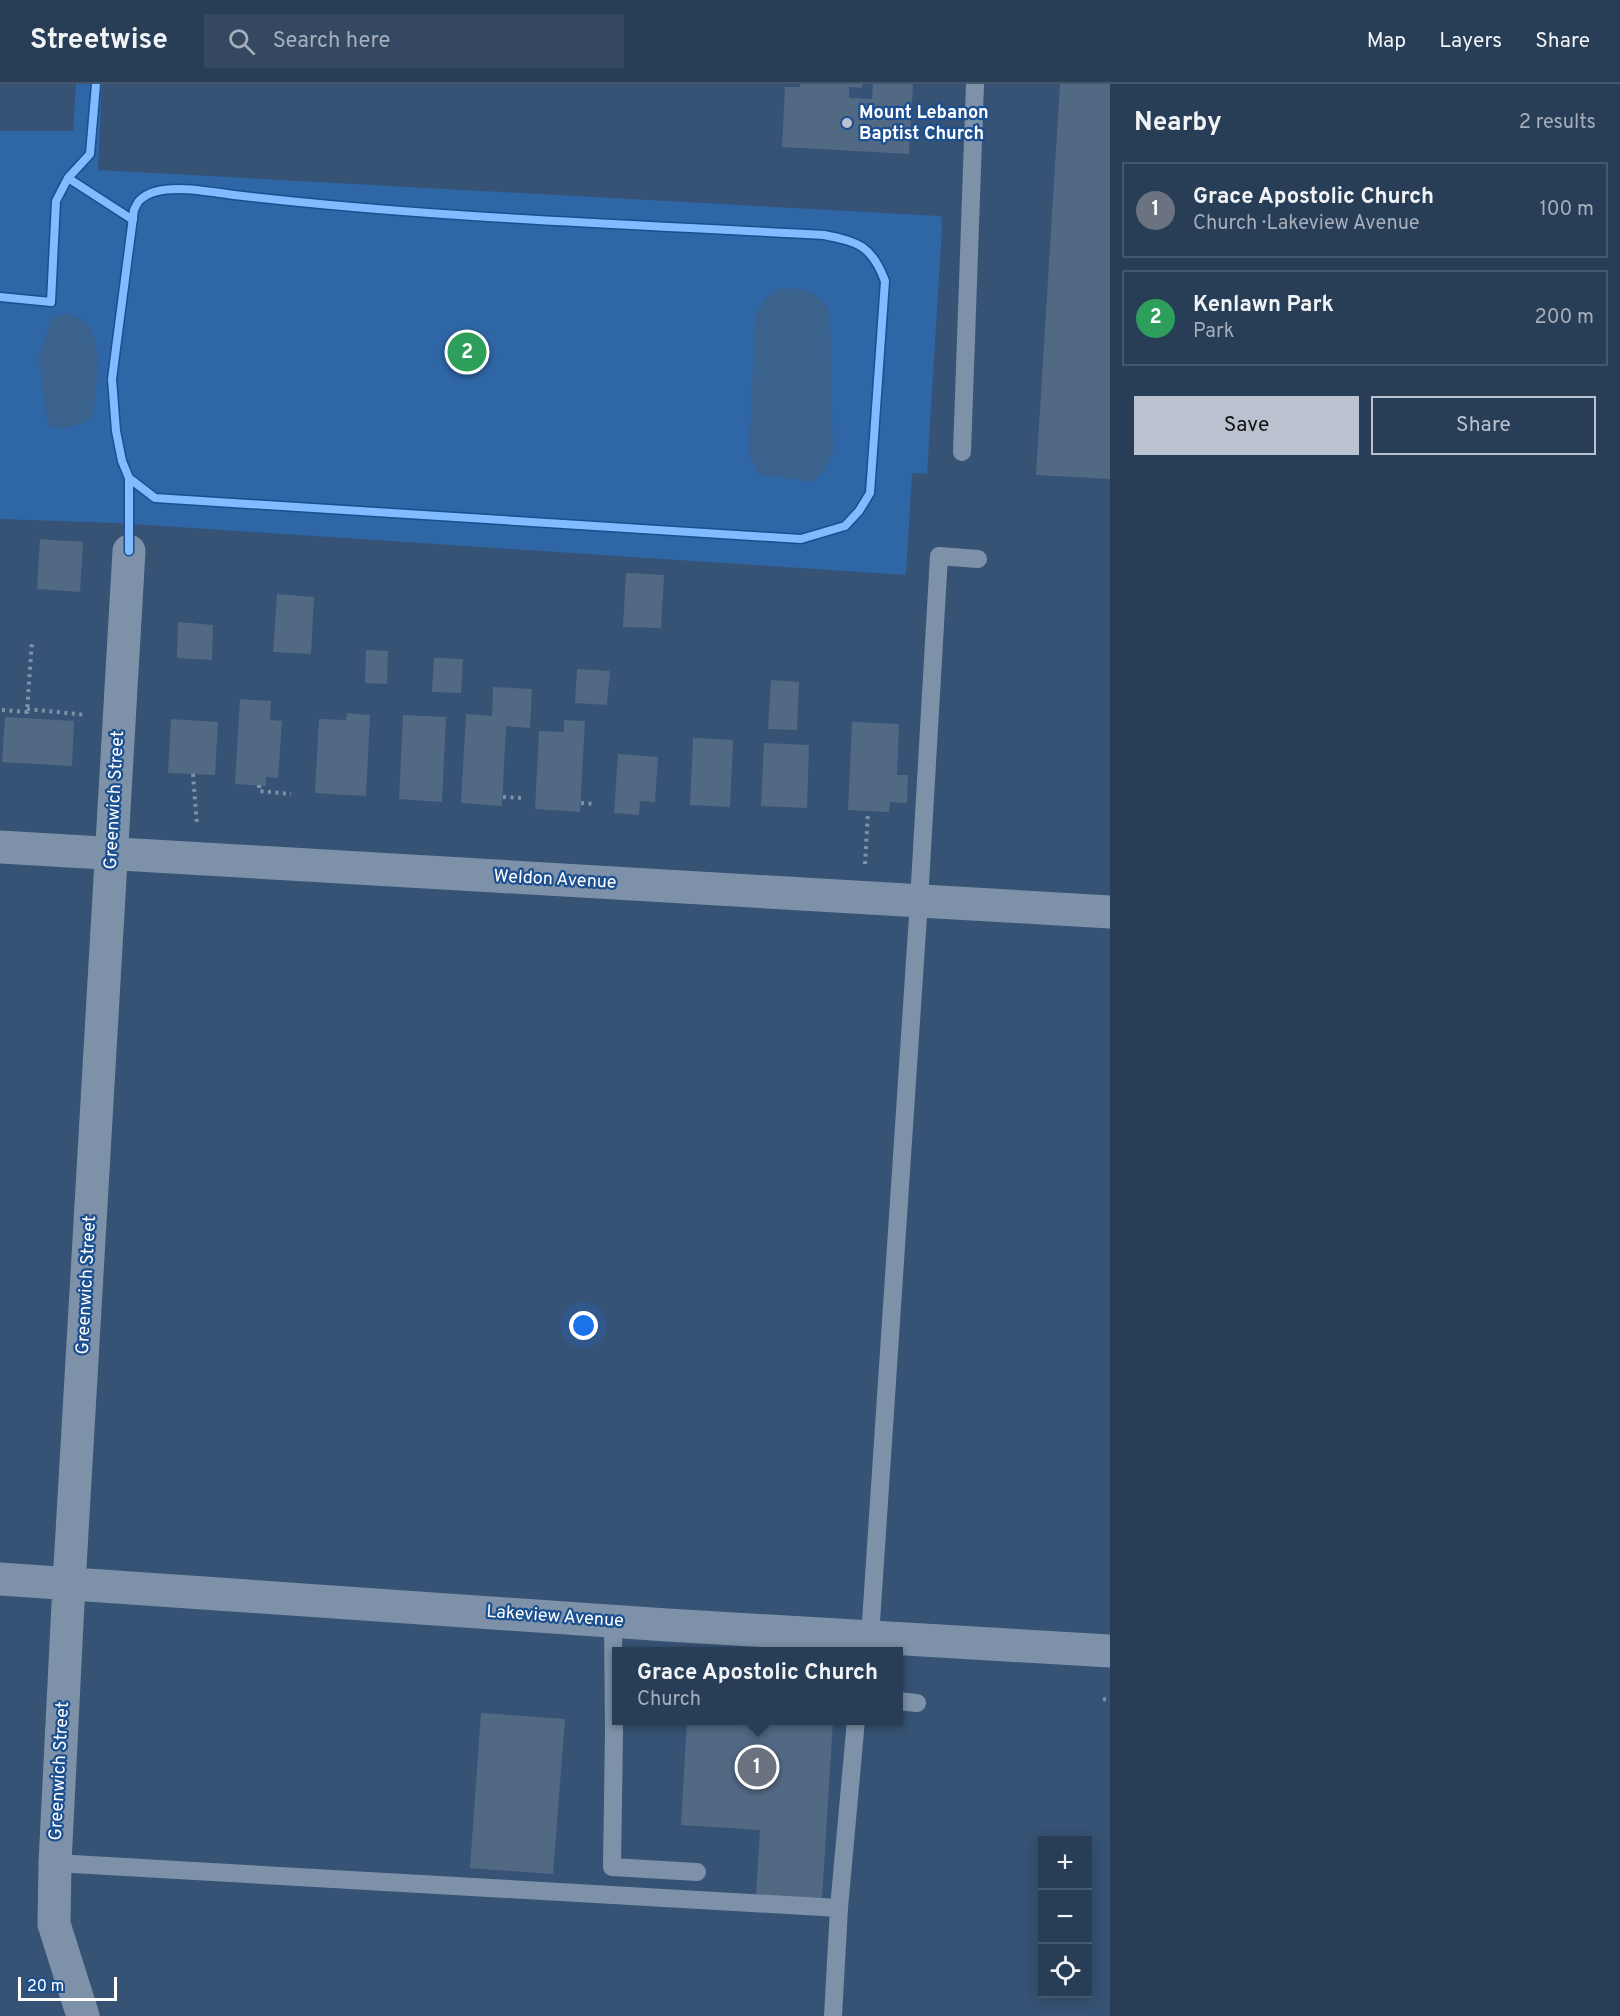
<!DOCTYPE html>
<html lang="en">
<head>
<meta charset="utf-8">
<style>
	:root { --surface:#283e57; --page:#344961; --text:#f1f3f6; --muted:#a5aeba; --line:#44576d; --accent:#b9c2ce }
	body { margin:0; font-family:Overpass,sans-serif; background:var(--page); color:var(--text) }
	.controls { position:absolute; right:18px; bottom:18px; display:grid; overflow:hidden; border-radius:0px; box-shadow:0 3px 15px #0003 }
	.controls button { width:54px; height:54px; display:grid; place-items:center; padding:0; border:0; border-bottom:2px solid var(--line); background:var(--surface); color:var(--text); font:30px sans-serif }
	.scale { position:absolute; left:18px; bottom:15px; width:99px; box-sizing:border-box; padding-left:6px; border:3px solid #fff; border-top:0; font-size:16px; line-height:21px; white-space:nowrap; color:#fff; -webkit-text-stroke:4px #1b4f8f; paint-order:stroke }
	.you { position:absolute; left:584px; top:1242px; width:21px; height:21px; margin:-15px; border:4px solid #fff; border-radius:50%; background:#1a73e8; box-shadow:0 0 0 9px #1a73e833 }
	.badge { display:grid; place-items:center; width:39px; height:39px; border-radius:50%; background:var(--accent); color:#fff; font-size:20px; font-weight:700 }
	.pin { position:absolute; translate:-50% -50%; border:3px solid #fff; box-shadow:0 2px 6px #0006 }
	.popup { position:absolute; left:612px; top:1563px; width:291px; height:78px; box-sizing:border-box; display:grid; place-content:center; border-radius:0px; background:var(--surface); filter:drop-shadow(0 2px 4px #0005); font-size:20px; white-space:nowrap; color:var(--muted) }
	.popup b { font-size:22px; color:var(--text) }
	.popup::after { content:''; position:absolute; left:50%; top:100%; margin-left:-12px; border:12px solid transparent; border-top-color:var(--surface) }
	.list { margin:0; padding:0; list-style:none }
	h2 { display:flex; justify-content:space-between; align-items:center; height:78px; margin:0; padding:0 24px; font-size:26px }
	h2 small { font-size:20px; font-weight:400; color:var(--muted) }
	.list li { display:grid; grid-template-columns:39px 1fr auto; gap:18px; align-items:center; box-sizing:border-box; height:96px; margin:0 12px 12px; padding:0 12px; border:2px solid var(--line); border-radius:0px }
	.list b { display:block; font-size:22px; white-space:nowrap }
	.list p { margin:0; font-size:20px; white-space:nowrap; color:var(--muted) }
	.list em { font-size:20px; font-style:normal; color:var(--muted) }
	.actions { display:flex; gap:12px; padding:18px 24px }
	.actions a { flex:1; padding:14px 0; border:2px solid var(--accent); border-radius:0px; text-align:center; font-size:21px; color:var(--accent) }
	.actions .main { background:var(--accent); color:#111 }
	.icon { flex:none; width:33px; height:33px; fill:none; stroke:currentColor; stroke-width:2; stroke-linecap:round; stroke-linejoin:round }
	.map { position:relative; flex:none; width:1110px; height:1932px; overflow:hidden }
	header { display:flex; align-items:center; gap:36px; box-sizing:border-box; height:84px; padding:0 30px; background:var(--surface); border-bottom:2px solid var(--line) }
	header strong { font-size:28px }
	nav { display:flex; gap:33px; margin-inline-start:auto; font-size:21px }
	.search { width:420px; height:54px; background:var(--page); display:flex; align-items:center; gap:15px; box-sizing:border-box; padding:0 21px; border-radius:0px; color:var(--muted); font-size:22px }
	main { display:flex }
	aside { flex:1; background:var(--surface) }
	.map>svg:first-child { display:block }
</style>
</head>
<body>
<header>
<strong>Streetwise</strong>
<div class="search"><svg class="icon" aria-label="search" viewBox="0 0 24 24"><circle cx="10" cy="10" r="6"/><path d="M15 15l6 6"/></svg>Search here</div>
<nav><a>Map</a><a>Layers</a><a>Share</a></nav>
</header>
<main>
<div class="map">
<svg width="1110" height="1932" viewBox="0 0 1110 1932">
	<rect width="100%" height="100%" fill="#365274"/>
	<path fill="#2f66a5" d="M76,0H102L98,86L941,132L942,146L927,390L912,389L906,491L117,439L0,435V47H73Z"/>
	<path fill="#3b618d" d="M779,204C805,205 815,205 830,228L833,369L825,385L814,398L758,390L749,372L755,231L767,213Z
		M66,229C71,231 79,233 83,237C107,259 95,304 93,333C79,341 66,347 49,342L43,312L39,271L52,233Z"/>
	<path fill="#526984" d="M800,0H862V4L849,3V14L872,15L873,0H913L909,70L782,63L785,3H800Z
		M1060,0H1110V395L1036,391Z
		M40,455L83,458L80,508L37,505Z
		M626,489L664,491L661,544L623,543Z
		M277,510L314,513L311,570L273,568Z
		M178,538L213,541L212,576L177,574Z
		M366,566L388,567L387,600L365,599Z
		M434,574L463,575L461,609L432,608Z
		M577,585L610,587L607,621L575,619Z
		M771,596L799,598L797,646L768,645Z
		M493,603L532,605L530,644L506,642L502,722L461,719L466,630L492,632Z
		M240,615L271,617L270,636L282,637L278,694L266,693V702L235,700Z
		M347,629L370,631L366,712L315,709L319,635L346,636Z
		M403,631L446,633L442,718L399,715Z
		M5,633L74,637L72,682L2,678Z
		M171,635L218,638L215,691L168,689Z
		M564,636L585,637L580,728L535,725L539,647L564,648Z
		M852,638L899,640L897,691H908L907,719L890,718L889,728L848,726Z
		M693,654L733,656L730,723L690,721Z
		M764,659L809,661L807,724L761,722Z
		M618,670L658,673L655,718L640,717L639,731L614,729Z
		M481,1629L565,1635L553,1790L470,1784Z
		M687,1636H833L822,1815L756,1812L760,1746L681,1741Z"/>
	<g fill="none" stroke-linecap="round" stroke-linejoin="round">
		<path stroke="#7d92a8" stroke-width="4" stroke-dasharray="3 4.5" stroke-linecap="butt" d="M27,625L86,631
			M2,626L27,628L32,557
			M193,690L197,741
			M259,701V707L291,710
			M503,713L523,714
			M581,719L596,720
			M865,780L868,728
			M1103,1615L1110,1616"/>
		<path stroke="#7d92a8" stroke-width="18" d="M962,368L975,0
			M613,1537L614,1648L612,1783L697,1788
			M867,1560L870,1553L919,817L939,472L978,475
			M898,1617L917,1619
			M55,1779L839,1824
			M833,1932L839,1824L856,1636"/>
		<path stroke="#7d92a8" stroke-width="33" d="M0,763L1110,828
			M0,1495L667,1541L1110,1567
			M83,1932L54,1840L55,1779L69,1500L129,467"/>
		<g stroke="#1b4f8f" stroke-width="11">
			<path id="cycleway" d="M96,0L90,70L68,94L133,136
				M0,213L51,218L56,117L68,94
				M129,394L155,414L801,455L845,442L859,427L870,409L885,197C872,162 859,158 824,151C627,140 430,134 234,111C210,108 161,97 141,115C138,117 136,122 134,126L112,295L116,347L122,377L129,394V467"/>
		</g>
		<use href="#cycleway" stroke="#80bcff" stroke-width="8"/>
	</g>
	<circle fill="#b9c2ce" stroke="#1b4f8f" stroke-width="2" cx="847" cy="39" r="6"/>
	<g text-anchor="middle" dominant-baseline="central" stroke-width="4.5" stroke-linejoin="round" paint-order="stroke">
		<g font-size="18" font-weight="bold" fill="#fff" stroke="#1b4f8f" text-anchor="start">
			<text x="859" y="29">Mount Lebanon<tspan x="859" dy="21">Baptist Church</tspan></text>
		</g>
		<g font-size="18" fill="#fff" stroke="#1b4f8f">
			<text transform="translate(115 716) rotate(-87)">Greenwich Street</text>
			<text transform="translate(555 796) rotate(3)">Weldon Avenue</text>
			<text transform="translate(87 1201) rotate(-87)">Greenwich Street</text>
			<text transform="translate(555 1533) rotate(4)">Lakeview Avenue</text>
			<text transform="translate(60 1687) rotate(-87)">Greenwich Street</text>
		</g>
	</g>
</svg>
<div class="controls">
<button>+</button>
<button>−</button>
<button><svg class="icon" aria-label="locate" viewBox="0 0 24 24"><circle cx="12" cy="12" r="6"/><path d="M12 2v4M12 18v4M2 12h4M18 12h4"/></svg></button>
</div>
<div class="scale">20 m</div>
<div class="you"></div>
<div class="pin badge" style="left:757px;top:1683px;background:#6b7280">1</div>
<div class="popup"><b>Grace Apostolic Church</b>Church</div>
<div class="pin badge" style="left:467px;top:268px;background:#2e9e5b">2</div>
</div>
<aside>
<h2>Nearby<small>2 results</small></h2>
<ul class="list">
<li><span class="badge" style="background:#6b7280">1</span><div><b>Grace Apostolic Church</b><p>Church · Lakeview Avenue</p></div><em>100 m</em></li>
<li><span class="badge" style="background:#2e9e5b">2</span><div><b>Kenlawn Park</b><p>Park</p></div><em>200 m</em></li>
</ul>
<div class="actions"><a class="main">Save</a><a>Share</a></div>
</aside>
</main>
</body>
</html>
